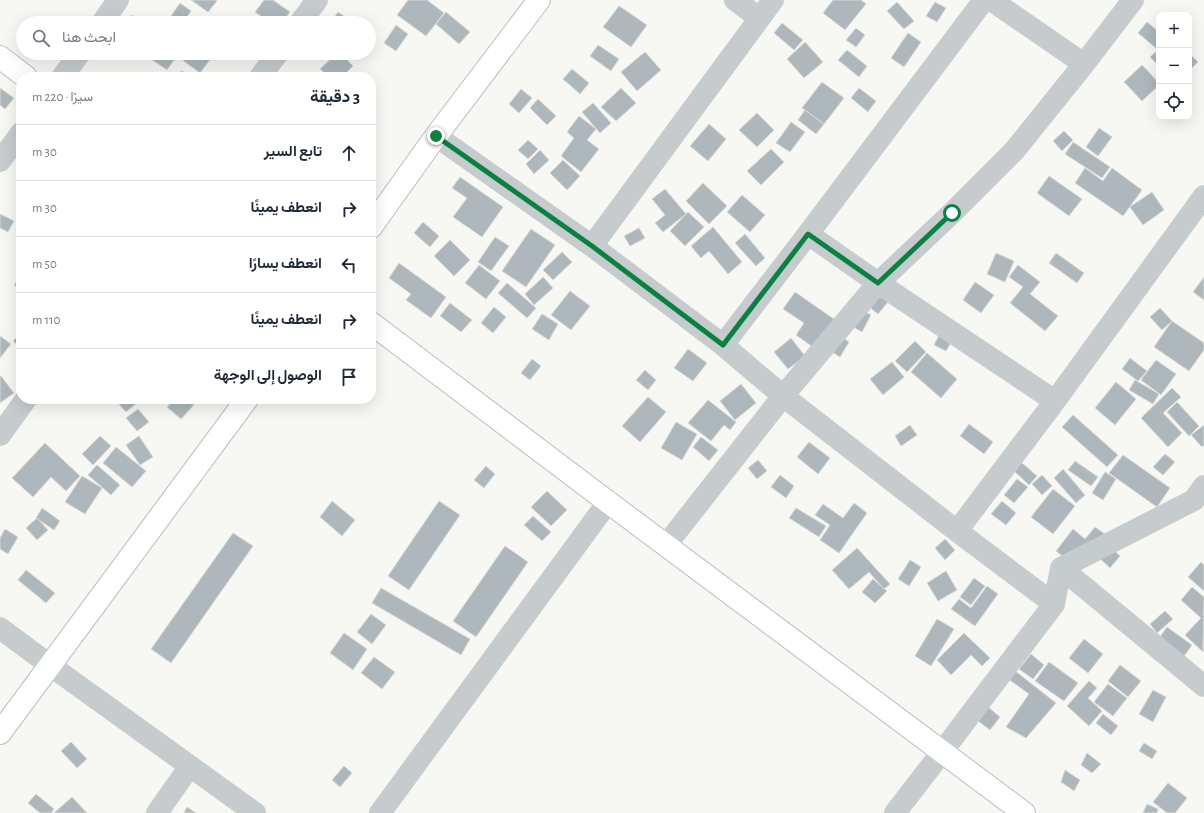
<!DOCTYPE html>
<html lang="ar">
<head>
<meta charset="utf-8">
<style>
	:root { --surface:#fff; --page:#f2f2f3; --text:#1f2937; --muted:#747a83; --line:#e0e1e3 }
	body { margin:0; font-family:"Alegreya Sans",Vazirmatn,sans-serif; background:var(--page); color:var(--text); direction:rtl }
	.controls { position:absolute; right:12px; top:12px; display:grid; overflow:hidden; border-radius:8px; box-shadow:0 4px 16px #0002 }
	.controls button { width:36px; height:36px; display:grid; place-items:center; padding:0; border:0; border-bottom:1px solid var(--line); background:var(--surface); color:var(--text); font:20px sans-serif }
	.stop { position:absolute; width:12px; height:12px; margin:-9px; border:3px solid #0b8043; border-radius:50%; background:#fff }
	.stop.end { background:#0b8043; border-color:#fff; box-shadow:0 1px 4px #0008 }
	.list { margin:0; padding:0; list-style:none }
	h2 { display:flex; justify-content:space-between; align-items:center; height:52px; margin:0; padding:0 16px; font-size:17px }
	h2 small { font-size:13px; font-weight:400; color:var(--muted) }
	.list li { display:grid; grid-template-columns:26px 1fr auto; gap:12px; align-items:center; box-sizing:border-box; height:56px; padding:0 16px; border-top:1px solid var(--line) }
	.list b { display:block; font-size:15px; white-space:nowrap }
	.list em { font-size:13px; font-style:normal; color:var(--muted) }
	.icon { flex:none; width:22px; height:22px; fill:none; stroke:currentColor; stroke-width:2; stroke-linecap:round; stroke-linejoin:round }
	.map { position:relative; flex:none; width:1204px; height:813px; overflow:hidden; direction:ltr }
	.search { position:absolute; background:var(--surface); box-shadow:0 4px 16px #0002; left:16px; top:16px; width:360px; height:44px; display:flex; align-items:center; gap:10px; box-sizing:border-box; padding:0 14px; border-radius:22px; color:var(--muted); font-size:15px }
	.panel { position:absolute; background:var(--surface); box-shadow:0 4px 16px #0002; left:16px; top:72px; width:360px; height:332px; border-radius:16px; direction:rtl }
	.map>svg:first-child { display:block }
</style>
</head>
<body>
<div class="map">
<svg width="1204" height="813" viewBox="0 0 1204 813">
	<rect width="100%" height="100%" fill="#f7f7f3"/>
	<path fill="#adb7bc" stroke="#d9d8d6" d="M191,0H215L217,1L208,12Z
		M264,0H273L290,12L282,23H271L255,12Z
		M408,0H427L444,13L426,36L397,15Z
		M833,0H861L866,4L845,30L823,13Z
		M897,2L914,21L904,29L887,11Z
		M935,2L946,8L937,22L926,16Z
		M180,3L191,11L183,23H180L171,16Z
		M619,6L647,25L631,47L603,27Z
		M338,12L354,23H330Z
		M446,12L470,32L459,44L436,24Z
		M132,15L143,23H127Z
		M1147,22L1159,32V47L1157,49L1138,33Z
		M782,23L803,40L794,50L774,33Z
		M396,25L408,34L396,51L384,43Z
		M856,28L865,35L856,47L846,40Z
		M908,33L921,42L904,67L891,58Z
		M805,42L823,62L804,78L787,59Z
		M598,45L619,59L611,71L590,56Z
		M1159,49V66L1150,57Z
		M847,50L867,66L859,77L838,60Z
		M645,52L661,70L637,91L621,72Z
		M142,53H179L167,70Z
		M185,53H206L212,57L200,73L181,59Z
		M337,53H340L353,66L342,77H329L320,69Z
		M348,53H362L357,59Z
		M1189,53L1198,62L1189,71Z
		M1142,65L1159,83V85L1142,101L1124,82Z
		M572,69L589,83L580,94L563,79Z
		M181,71L196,77H178Z
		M822,82L844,98L824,124L802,108Z
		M0,88L14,98L5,109L0,105Z
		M621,88L636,103L616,121L601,107Z
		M859,88L876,101L868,112L851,98Z
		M521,89L532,98L519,113L509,104Z
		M538,99L556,116L547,125L530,108Z
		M593,103L611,123L600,133L582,112Z
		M805,110L824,124L816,134L798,120Z
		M757,113L774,130L757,147L739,130Z
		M579,116L596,129L587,140L599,149L581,172L561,156L574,138L567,132Z
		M791,122L805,132L790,152L776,143Z
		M709,124L726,139L708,161L690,146Z
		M1099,128L1112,137L1098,156L1086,147Z
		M1064,131L1073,140L1062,151L1053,141Z
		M528,140L538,149L528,159L518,150Z
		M1073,142L1110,167L1102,178L1065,154Z
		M771,149L784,162L761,185L747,171Z
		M540,150L549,160L534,174L526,164Z
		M563,160L580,176L567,190L550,173Z
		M1085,168L1103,181L1112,168L1142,190L1123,216L1075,183Z
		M1049,176L1082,199L1069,216L1037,193Z
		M460,177L503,207L482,237L453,217L467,198L452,188Z
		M703,183L727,206L709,224L686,201Z
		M665,189L686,214L663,232L655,223L665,215L652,199Z
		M1152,192L1164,210L1143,225L1130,207Z
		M742,195L765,215L750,232L727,212Z
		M688,212L704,227L685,246L670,231Z
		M0,214L14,221L8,232L0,228Z
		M423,222L439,236L430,247L414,233Z
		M713,227L742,262L728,274L709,251L701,258L691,246Z
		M639,228L645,238L630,246L624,236Z
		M531,229L555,245L526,287L502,271Z
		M745,234L765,258L756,266L735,243Z
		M495,237L509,246L491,271L478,262Z
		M450,240L470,260L454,276L434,256Z
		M562,252L572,262L553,280L543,270Z
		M996,253L1014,261L1005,282L987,274Z
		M1056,253L1084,273L1077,283L1049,263Z
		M399,263L446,297L431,318L406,300L411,294L389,278Z
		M479,265L500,281L486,299L465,283Z
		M1018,265L1040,282L1030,294L1058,316L1045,331L1010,303L1023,287L1009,277Z
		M21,276V290L14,285Z
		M543,277L553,288L534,305L525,294Z
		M1204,277V300L1193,292Z
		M886,281L898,290L878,314L867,305Z
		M975,282L994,295L981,313L963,300Z
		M507,283L536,308L527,318L498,293Z
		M570,291L590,306L571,330L551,315Z
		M795,292L841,324L820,352L796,335L804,323L783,309Z
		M450,303L472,320L461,332L440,316Z
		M494,307L506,317L493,333L481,323Z
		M858,308L871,315L862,332L850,325Z
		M1160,308L1172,321L1162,330L1150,317Z
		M542,314L558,324L549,340L532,329Z
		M1172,321L1204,343V350L1189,371L1154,347Z
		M943,327L956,334L946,351L934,345Z
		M21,333V349L13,341Z
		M839,335L849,342L840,357L829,350Z
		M0,336L11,344L0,358Z
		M791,338L805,356L788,369L774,352Z
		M915,341L926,352L907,372L895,361Z
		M688,349L707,363L693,381L674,368Z
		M927,353L957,379L941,398L911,372Z
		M1130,358L1147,371L1138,381L1122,369Z
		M532,359L541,366L530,380L521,373Z
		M1156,360L1176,374L1161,395L1141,380Z
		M892,362L904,377L883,395L870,379Z
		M645,370L656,380L648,390L636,380Z
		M0,376H1L14,393L0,403Z
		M1135,380L1159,394L1153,404L1129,390Z
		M1116,382L1136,399L1115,425L1095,408Z
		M741,384L756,403L735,420L720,401Z
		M1172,388L1181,397L1163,413L1182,433L1168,447L1141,418Z
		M648,397L666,412L640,442L622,426Z
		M118,399H134L137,403L126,412L116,401Z
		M174,399H186L194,405L181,419L167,407Z
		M708,400L736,422L730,430L724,425L711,441L688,423Z
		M1177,402L1199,426L1189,436L1167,412Z
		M138,409L149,422L137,431L126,418Z
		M1073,415L1118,455L1107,467L1062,427Z
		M676,422L697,434L682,460L661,448Z
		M969,424L993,442L984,454L960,436Z
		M910,425L917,435L901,446L895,436Z
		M1204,425V445L1202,447L1191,435Z
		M100,436L111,446L93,465L82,454Z
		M139,436L153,457L140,465L126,445Z
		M701,437L718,450L709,461L693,447Z
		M809,442L830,458L818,474L797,457Z
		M45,443L80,476L66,491L51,477L33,497L12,478Z
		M116,447L146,471L132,487L103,463Z
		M1165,454L1175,462L1163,475L1153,467Z
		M1123,455L1170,488L1157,507L1109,473Z
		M758,460L767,471L757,479L748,468Z
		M1075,461L1098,477L1091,486L1068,470Z
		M1021,462L1037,476L1029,485L1013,470Z
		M97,465L120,485L111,495L88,475Z
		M486,466L495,474L484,488L474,480Z
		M1063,469L1085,495L1076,503L1054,478Z
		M1105,472L1116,479L1103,500L1092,493Z
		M780,475L794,486L786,498L771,487Z
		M1042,475L1052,486L1042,495L1032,484Z
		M82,476L102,488L85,514L65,502Z
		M1017,479L1028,487L1014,503L1004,495Z
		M1053,489L1075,506L1053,534L1031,517Z
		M547,491L567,510L551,526L531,507Z
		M332,501L355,520L342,536L320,517Z
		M439,501L460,515L409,590L388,576Z
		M1002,501L1016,513L1006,525L991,514Z
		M854,503L867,513L839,553L820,540L830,525L815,515L823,504L843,518Z
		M42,508L60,521L54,530L36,518Z
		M796,508L826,526L819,537L789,518Z
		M533,516L551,532L542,541L524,525Z
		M37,518L48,530L37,540L26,528Z
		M1095,527L1105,534L1078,568L1056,551L1073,529L1085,539Z
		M5,529L18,537L8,554L0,549V538Z
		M233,533L253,546L171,663L151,649Z
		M945,539L955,550L945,560L935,548Z
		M1103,540L1120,556L1110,568L1092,551Z
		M505,546L528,562L476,637L453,621Z
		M857,548L890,584L884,589L869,572L849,589L832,570Z
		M910,560L921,567L909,586L898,579Z
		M1201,562L1204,565V591L1188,577Z
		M26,570L55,593L46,603L18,580Z
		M946,571L957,590L938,601L927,583Z
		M974,578L985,586L971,605L960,597Z
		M873,579L887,591L875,603L862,592Z
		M987,586L998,594L975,626L951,609L959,599L971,608Z
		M1192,587L1204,597L1203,652L1185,635L1201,618L1181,600Z
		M381,588L470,639L461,655L372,603Z
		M1165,611L1173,619L1157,633L1150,624Z
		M371,614L386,625L372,644L357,632Z
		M937,619L954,629L931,666L915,656Z
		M1167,627L1192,645L1177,666L1152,648Z
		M344,633L367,649L353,670L330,653Z
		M964,633L990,658L982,666L971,655L951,675L937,660Z
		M1084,639L1103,654L1088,673L1069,658Z
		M1031,654L1044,665L1033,679L1019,669Z
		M374,657L395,672L382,689L361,673Z
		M1049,662L1078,683L1064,701L1035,681Z
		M1120,665L1141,681L1128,697L1108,681Z
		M1014,670L1056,703L1026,738L1006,727L1029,694L1007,678Z
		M1089,681L1097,688L1088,698L1102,711L1089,726L1067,706Z
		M1108,684L1127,698L1113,716L1094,702Z
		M1153,690L1166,697L1153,722L1139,714Z
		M988,707L1000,717L990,730L978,721Z
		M1103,714L1118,726L1111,735L1096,723Z
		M71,742L87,759L77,768L61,751Z
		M1144,743L1157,751L1152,759L1139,751Z
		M1087,753L1101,764L1092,773L1081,765Z
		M344,766L352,773L340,787L332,780Z
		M1065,770L1080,780L1074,791L1061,782Z
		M1168,783L1187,798L1175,813H1167L1153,802Z
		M36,794L54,809L51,813H40L28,803Z
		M72,797L87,813H54Z
		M1147,804L1158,809L1157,813H1143Z
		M187,807L196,813H184Z"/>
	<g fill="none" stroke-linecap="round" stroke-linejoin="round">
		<g stroke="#b8bec2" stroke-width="24">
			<path id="secondary" d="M0,57L26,77
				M371,227L436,136L539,0
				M371,323L608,502L1024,813
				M0,733L247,399"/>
		</g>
		<path stroke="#c6cbce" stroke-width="22" d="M735,0L759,18
			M991,0L1084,64
			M102,23L118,0
			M300,23L317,0
			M62,77L80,53
			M260,77L278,53
			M436,136L592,246L723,345L783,396L957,531L1054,604L1061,568L1204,686
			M0,161L21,133
			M808,234L878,283L1055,401
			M592,246L773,0
			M723,345L808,234L984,0
			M0,435L26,399
			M957,531L1055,401L1204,196
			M666,545L783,396L878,283L952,213L1014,151L1084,64L1133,0
			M1061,568L1194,500L1204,486
			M0,628L51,666L255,813
			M157,813L190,766
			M380,813L608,502
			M895,813L942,752L1054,604"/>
		<use href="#secondary" stroke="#fff" stroke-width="22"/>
	</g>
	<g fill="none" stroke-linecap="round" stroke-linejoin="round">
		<path stroke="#0b8043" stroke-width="5" d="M436,136L592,246L723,345L808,234L878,283L952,213"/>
	</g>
</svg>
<div class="controls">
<button>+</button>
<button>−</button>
<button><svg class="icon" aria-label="locate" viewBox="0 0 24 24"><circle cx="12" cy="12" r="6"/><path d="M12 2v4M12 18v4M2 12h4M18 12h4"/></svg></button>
</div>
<div class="stop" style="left:952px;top:213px"></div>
<div class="stop end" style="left:436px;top:136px"></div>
<div class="search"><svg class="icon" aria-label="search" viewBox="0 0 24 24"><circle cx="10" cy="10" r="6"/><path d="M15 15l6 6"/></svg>ابحث هنا</div>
<section class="panel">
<h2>3 دقيقة<small>سيرًا · 220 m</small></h2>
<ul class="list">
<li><svg class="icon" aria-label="ahead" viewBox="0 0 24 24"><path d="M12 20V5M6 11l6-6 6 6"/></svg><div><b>تابع السير</b></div><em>30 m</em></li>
<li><svg class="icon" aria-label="right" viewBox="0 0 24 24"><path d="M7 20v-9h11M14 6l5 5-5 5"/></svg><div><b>انعطف يمينًا</b></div><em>30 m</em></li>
<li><svg class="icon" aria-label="left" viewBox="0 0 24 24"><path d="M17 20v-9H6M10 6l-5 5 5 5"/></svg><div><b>انعطف يسارًا</b></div><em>50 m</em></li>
<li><svg class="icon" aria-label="right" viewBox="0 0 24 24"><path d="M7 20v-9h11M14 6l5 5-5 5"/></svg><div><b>انعطف يمينًا</b></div><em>110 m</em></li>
<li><svg class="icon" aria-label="arrive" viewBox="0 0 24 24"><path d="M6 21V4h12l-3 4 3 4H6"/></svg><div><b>الوصول إلى الوجهة</b></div></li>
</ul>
</section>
</div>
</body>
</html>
